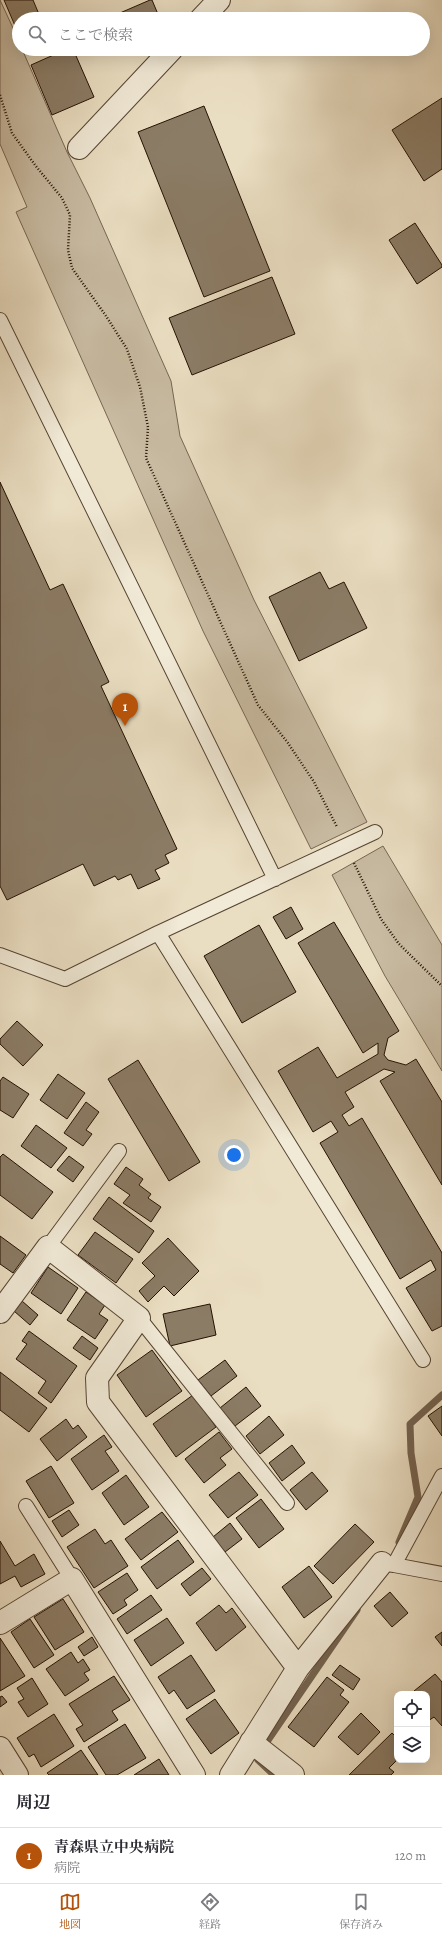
<!DOCTYPE html>
<html lang="ja">
<head>
<meta charset="utf-8">
<style>
	:root { --surface:#fff; --page:#f2f2f3; --text:#2b2b33; --muted:#7c7c81; --line:#e1e1e2; --accent:#b45309 }
	body { margin:0; font-family:Alegreya,"Noto Serif JP",serif; background:var(--page); color:var(--text) }
	.controls { position:absolute; right:12px; bottom:12px; display:grid; overflow:hidden; border-radius:8px; box-shadow:0 4px 16px #0002 }
	.controls button { width:36px; height:36px; display:grid; place-items:center; padding:0; border:0; border-bottom:1px solid var(--line); background:var(--surface); color:var(--text); font:20px sans-serif }
	.you { position:absolute; left:234px; top:1155px; width:14px; height:14px; margin:-10px; border:3px solid #fff; border-radius:50%; background:#1a73e8; box-shadow:0 0 0 6px #1a73e833 }
	.badge { display:grid; place-items:center; width:26px; height:26px; border-radius:50%; background:var(--accent); color:#fff; font-size:13px; font-weight:700 }
	.pin { position:absolute; translate:-50% -33px; filter:drop-shadow(0 1px 2px #0008) }
	.pin::after { content:''; position:absolute; top:21px; width:14px; height:12px; background:inherit; clip-path:polygon(0 0,100% 0,50% 100%) }
	.list { margin:0; padding:0; list-style:none }
	h2 { display:flex; justify-content:space-between; align-items:center; height:52px; margin:0; padding:0 16px; font-size:17px }
	h2 small { font-size:13px; font-weight:400; color:var(--muted) }
	.list li { display:grid; grid-template-columns:26px 1fr auto; gap:12px; align-items:center; box-sizing:border-box; height:56px; padding:0 16px; border-top:1px solid var(--line) }
	.list b { display:block; font-size:15px; white-space:nowrap }
	.list p { margin:0; font-size:13px; white-space:nowrap; color:var(--muted) }
	.list em { font-size:13px; font-style:normal; color:var(--muted) }
	.icon { flex:none; width:22px; height:22px; fill:none; stroke:currentColor; stroke-width:2; stroke-linecap:round; stroke-linejoin:round }
	.map { position:relative; flex:none; width:442px; height:1775px; overflow:hidden }
	.search { position:absolute; background:var(--surface); box-shadow:0 4px 16px #0002; left:12px; right:12px; top:12px; height:44px; display:flex; align-items:center; gap:10px; box-sizing:border-box; padding:0 14px; border-radius:22px; color:var(--muted); font-size:15px }
	.sheet { height:108px; background:var(--surface) }
	nav { display:flex; justify-content:space-around; align-items:center; box-sizing:border-box; height:56px; border-top:1px solid var(--line); background:var(--surface); font-size:11px; color:var(--muted) }
	nav a { display:grid; justify-items:center; gap:2px }
	nav .on { color:var(--accent) }
	.map>svg:first-child { display:block }
</style>
</head>
<body>
<div class="map">
<svg width="442" height="1775" viewBox="0 0 442 1775">
	<rect width="100%" height="100%" fill="#eadec2"/>
	<filter id="stains"><feTurbulence type="fractalNoise" baseFrequency=".005" numOctaves="4"/><feColorMatrix values="0 0 0 0 .2 0 0 0 0 .09 0 0 0 0 .02 0 0 0 .5 -.17"/></filter>
	<radialGradient id="worn" r=".72"><stop offset=".6" stop-color="#630" stop-opacity="0"/><stop offset="1" stop-color="#630" stop-opacity=".3"/></radialGradient>
	<path fill="#c8bba2" stroke="#766652" d="M0,0L19,41V49H22L67,152L90,198L171,381L180,436L254,600L367,822L311,849L203,631L16,212L27,207L0,144Z
		M383,846L442,945V1071L385,976L332,875Z"/>
	<g fill="none" stroke-linecap="round" stroke-linejoin="round">
		<path stroke="#73624f" stroke-width="7" d="M399,1542L418,1497L411,1453L410,1424L442,1395
			M262,1749L357,1610
			M258,1760L274,1775"/>
	</g>
	<path fill="#8b7c66" stroke="#241103" d="M4,0H33L41,19H19V35Z
		M152,0L160,19H106L150,0Z
		M67,49H73L94,97L52,115L31,65Z
		M110,49H125L112,55Z
		M442,98V169L424,181L392,130Z
		M204,106L270,271L204,297L138,132Z
		M415,223L442,265V267L417,284L389,240Z
		M272,277L295,334L192,375L169,318Z
		M0,482L50,590L63,584L109,682L101,686L177,849L165,855L169,863L155,870L160,879L138,889L131,874L118,880L115,876L94,886L83,864L7,900L0,886Z
		M320,572L329,589L344,582L367,628L299,661L269,597Z
		M291,907L303,929L286,939L273,917Z
		M334,922L399,1031L388,1038L384,1055L388,1060L406,1065L416,1059L442,1102V1185L380,1081L395,1072L384,1069L345,1092L354,1107L342,1115L349,1126L362,1118L442,1253V1326L432,1331L406,1288L436,1270L431,1260L400,1279L320,1143L338,1132L331,1121L313,1132L278,1071L318,1047L337,1078L378,1054V1043L363,1053L298,943Z
		M259,925L296,992L242,1023L204,956Z
		M17,1021L43,1045L23,1066L0,1044V1039Z
		M138,1060L200,1162L169,1181L108,1079Z
		M58,1074L85,1093L67,1119L40,1100Z
		M3,1077L29,1094L13,1118L0,1110V1081Z
		M86,1102L99,1112L86,1130L92,1134L83,1146L64,1133Z
		M36,1125L67,1148L51,1168L21,1146Z
		M3,1154L53,1192L32,1219L0,1195V1157Z
		M69,1156L84,1167L73,1182L57,1170Z
		M126,1167L143,1179L139,1185L151,1194L148,1198L161,1207L151,1222L123,1203L130,1195L114,1184Z
		M109,1197L154,1231L139,1253L93,1219Z
		M95,1232L133,1259L116,1283L78,1255Z
		M0,1236L26,1255L13,1273L0,1264Z
		M168,1238L199,1271L174,1296L164,1286L148,1302L139,1291L155,1276L142,1263Z
		M48,1267L78,1288L61,1314L31,1293Z
		M86,1292L105,1305L99,1314L108,1320L95,1339L67,1320Z
		M22,1301L38,1315L30,1325L14,1311Z
		M210,1304L216,1335L170,1346L163,1314Z
		M29,1331L77,1366L51,1403L38,1393L46,1381L16,1359L27,1344L22,1341Z
		M82,1336L98,1348L90,1360L73,1348Z
		M152,1350L182,1391L146,1417L117,1375Z
		M225,1360L237,1376L211,1396L198,1380Z
		M0,1372L47,1408L29,1432L0,1410Z
		M246,1387L261,1406L235,1426L220,1408Z
		M193,1395L216,1427L176,1457L153,1424Z
		M442,1406V1436L428,1416Z
		M269,1416L284,1435L260,1454L246,1436Z
		M66,1419L73,1429L78,1425L87,1437L57,1461L40,1439Z
		M219,1432L232,1449L220,1458L226,1465L204,1483L185,1459Z
		M104,1435L112,1447L105,1451L119,1471L92,1490L71,1459Z
		M292,1445L305,1463L282,1481L269,1463Z
		M51,1466L74,1503L49,1518L26,1481Z
		M239,1472L258,1495L228,1518L209,1495Z
		M312,1472L328,1491L306,1510L290,1490Z
		M126,1475L149,1507L124,1525L102,1493Z
		M261,1499L284,1529L259,1548L236,1518Z
		M69,1510L79,1525L62,1537L52,1521Z
		M162,1512L178,1532L141,1560L125,1539Z
		M230,1523L242,1539L225,1552L213,1537Z
		M355,1524L374,1542L333,1584L314,1566Z
		M95,1529L105,1544L111,1540L128,1566L94,1588L67,1547Z
		M178,1540L194,1562L157,1589L141,1567Z
		M0,1541L15,1566L34,1554L45,1574L21,1587L15,1576L0,1584Z
		M309,1566L332,1597L304,1618L282,1587Z
		M202,1568L211,1579L190,1596L181,1584Z
		M127,1573L138,1590L124,1600L127,1605L113,1614L98,1592Z
		M390,1592L408,1613L392,1627L374,1606Z
		M151,1595L162,1610L127,1634L117,1619Z
		M63,1599L84,1632L55,1650L34,1617Z
		M219,1605L226,1613L232,1608L246,1627L216,1651L196,1623Z
		M167,1618L184,1643L151,1666L134,1640Z
		M30,1619L54,1655L34,1668L11,1632Z
		M442,1632V1646L435,1637Z
		M92,1637L98,1647L84,1656L78,1647Z
		M0,1638L25,1676L0,1691Z
		M71,1652L78,1663L83,1659L90,1670L84,1673L89,1680L65,1696L46,1669Z
		M191,1655L215,1691L187,1709L174,1690L169,1694L158,1677Z
		M340,1665L360,1679L353,1690L332,1675Z
		M435,1674L442,1682V1726L434,1717L428,1721L427,1719V1694H416L414,1691Z
		M114,1676L130,1700L112,1711L118,1720L84,1742L76,1729L83,1725L69,1704Z
		M327,1677L344,1690L340,1695L349,1702L314,1747L288,1727Z
		M32,1678L48,1704L28,1717L18,1702L24,1699L17,1688Z
		M2,1696L7,1702L0,1707V1697Z
		M215,1699L239,1733L211,1754L186,1719Z
		M361,1713L380,1732L358,1755L338,1737Z
		M54,1714L74,1746L41,1767L34,1754L29,1757L17,1738Z
		M125,1724L146,1758L117,1775H106L88,1747Z
		M392,1733L397,1738V1760L389,1768L394,1772L391,1775H349Z
		M81,1750L98,1775H49L47,1773Z
		M159,1759L169,1775H134Z"/>
	<g fill="none" stroke-linecap="round" stroke-linejoin="round">
		<g stroke="#564433" stroke-width="16">
			<path id="lane" d="M0,320L275,879
				M158,933L423,1360
				M0,955L65,979L158,933L375,832
				M48,1247L119,1151
				M139,1318L287,1503
				M26,1506L72,1579
				M382,1563L394,1565L442,1476
				M394,1565L442,1574"/>
		</g>
		<g stroke="#564433" stroke-width="24">
			<path id="street" d="M201,19L219,0
				M79,148L172,49
				M0,1312L48,1247L139,1318L97,1378L98,1402L298,1668
				M0,1623L72,1579L194,1775
				M251,1742L293,1775
				M0,1748L17,1775
				M231,1775L298,1668L382,1563"/>
		</g>
		<path stroke="#241103" stroke-width="2.5" stroke-dasharray="1 2" stroke-linecap="butt" d="M0,95L12,133L35,165L62,198L70,215L68,250L72,268L106,316L127,349L140,387L148,427L146,458L258,705L288,743L314,782L337,827
			M354,863L381,919L399,944L442,986"/>
		<use href="#lane" stroke="#f1ead7" stroke-width="14"/>
		<use href="#street" stroke="#f1ead7" stroke-width="22"/>
	</g>
	<rect width="100%" height="100%" filter="url(#stains)"/>
	<rect width="100%" height="100%" fill="url(#worn)"/>
</svg>
<div class="controls">
<button><svg class="icon" aria-label="locate" viewBox="0 0 24 24"><circle cx="12" cy="12" r="6"/><path d="M12 2v4M12 18v4M2 12h4M18 12h4"/></svg></button>
<button><svg class="icon" aria-label="layers" viewBox="0 0 24 24"><path d="M12 4l9 5-9 5-9-5zM3 14l9 5 9-5"/></svg></button>
</div>
<div class="you"></div>
<div class="pin badge" style="left:125px;top:726px">1</div>
<div class="search"><svg class="icon" aria-label="search" viewBox="0 0 24 24"><circle cx="10" cy="10" r="6"/><path d="M15 15l6 6"/></svg>ここで検索</div>
</div>
<section class="sheet">
<h2>周辺<small></small></h2>
<ul class="list">
<li><span class="badge">1</span><div><b>青森県立中央病院</b><p>病院</p></div><em>120 m</em></li>
</ul>
</section>
<nav>
<a class="on"><svg class="icon" aria-label="map" viewBox="0 0 24 24"><path d="M3 6l6-2 6 2 6-2v14l-6 2-6-2-6 2zM9 4v14M15 6v14"/></svg>地図</a>
<a><svg class="icon" aria-label="directions" viewBox="0 0 24 24"><path d="M12 3l9 9-9 9-9-9zM9 14v-3h6M13 9l2 2-2 2"/></svg>経路</a>
<a><svg class="icon" aria-label="saved" viewBox="0 0 24 24"><path d="M7 4h10v16l-5-4-5 4z"/></svg>保存済み</a>
</nav>
</body>
</html>
